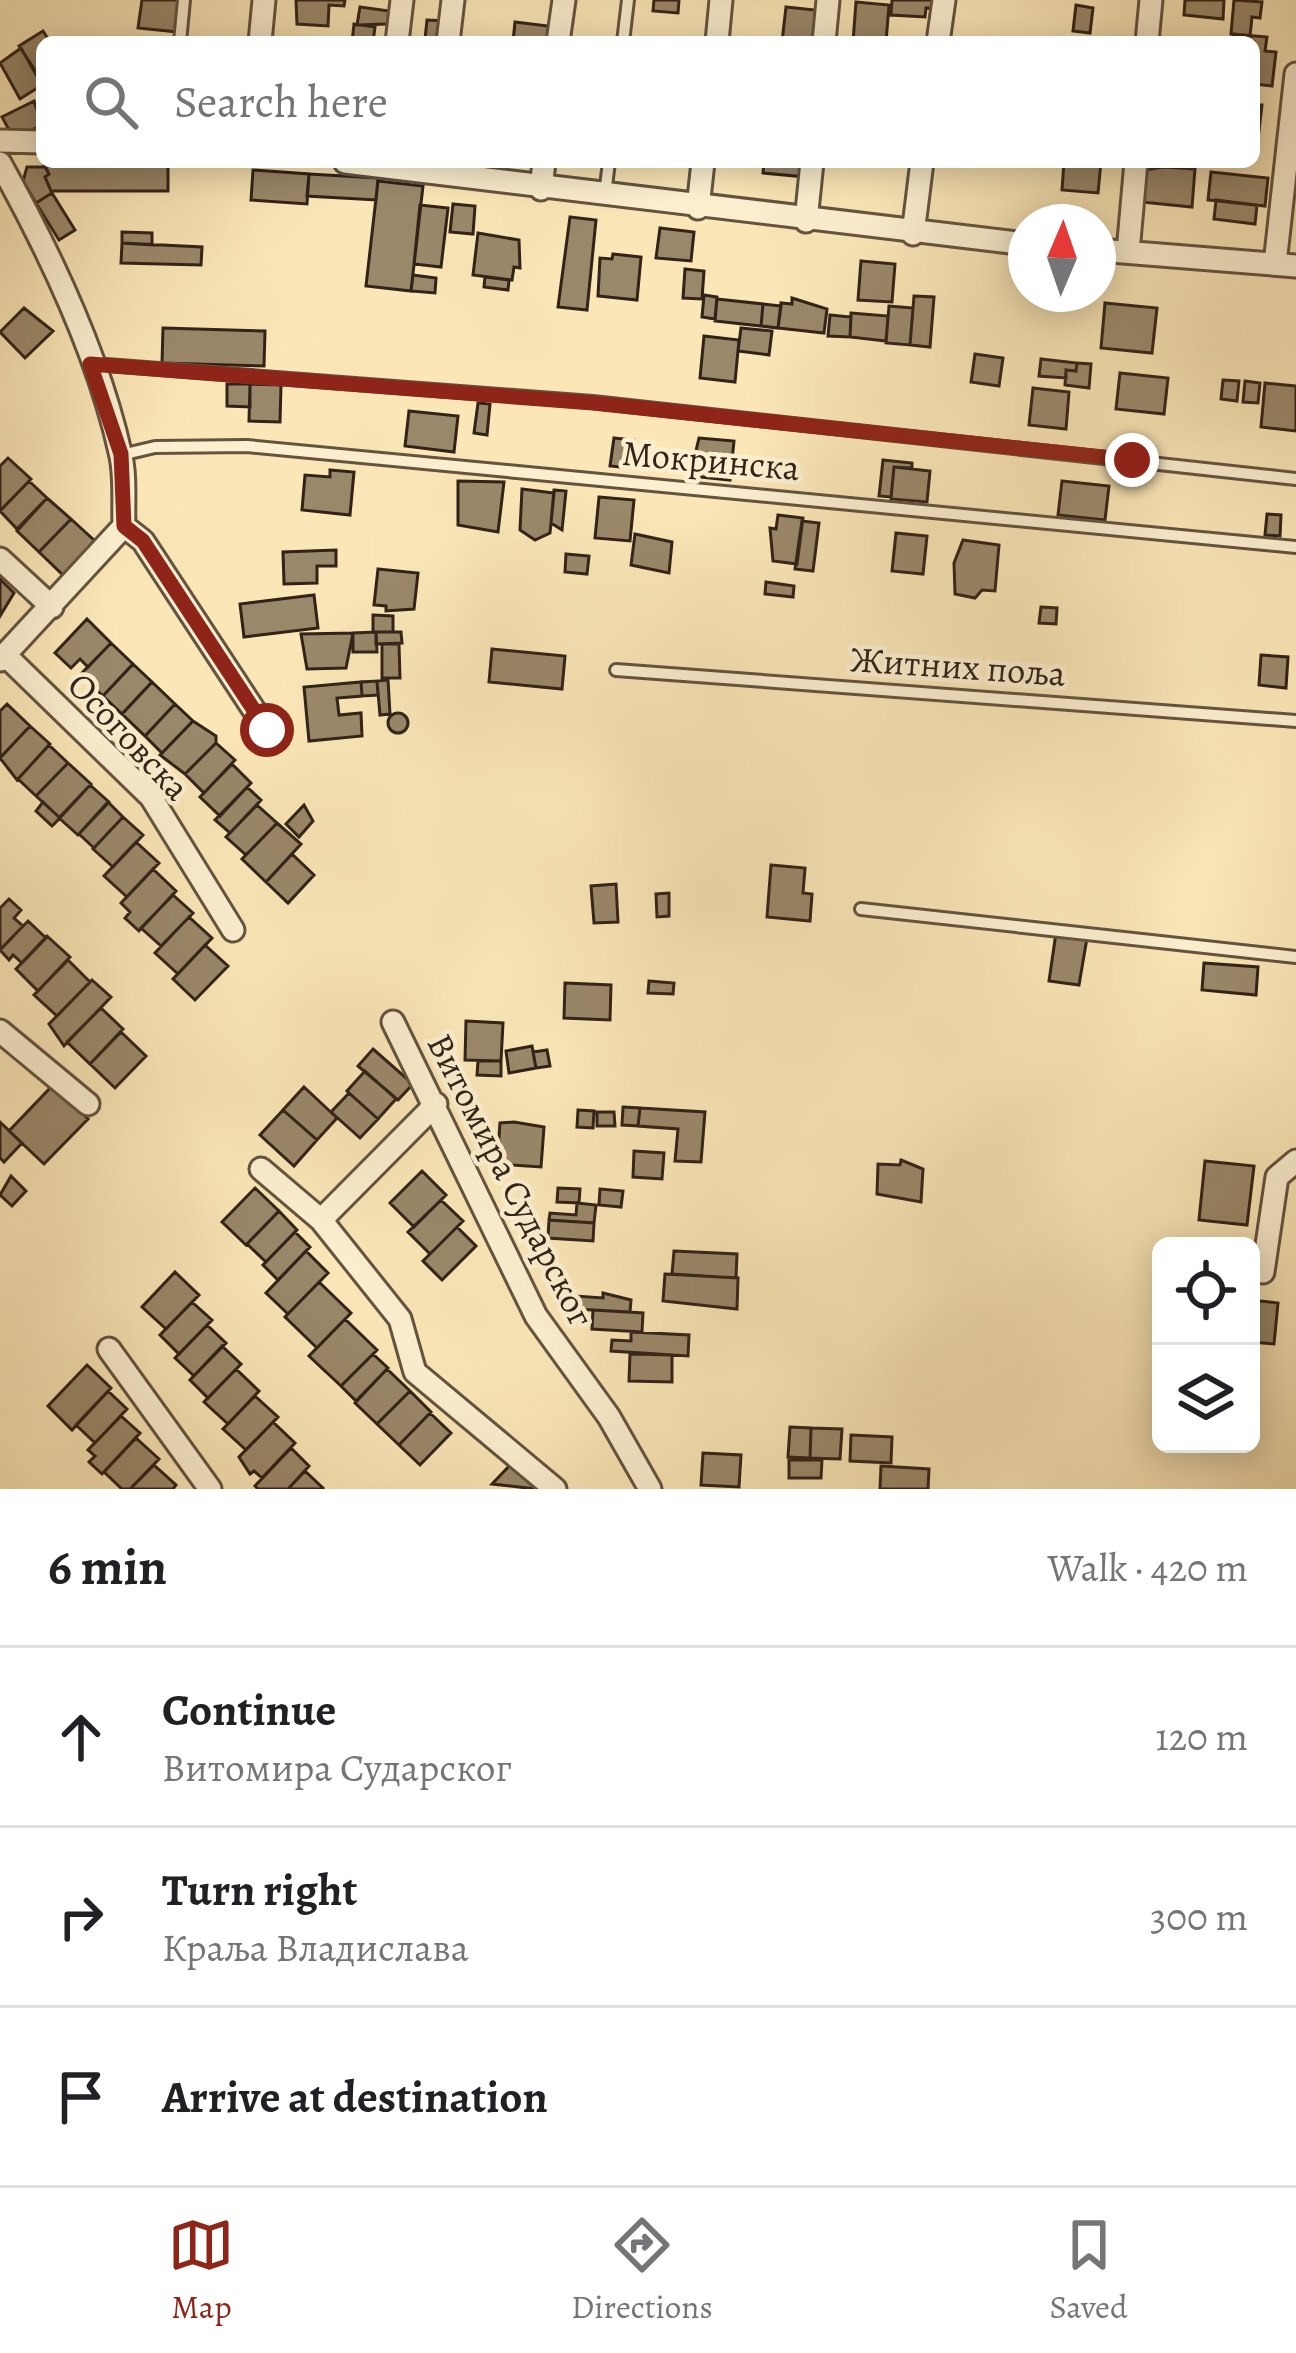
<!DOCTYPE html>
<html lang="en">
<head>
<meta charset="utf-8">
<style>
	:root { --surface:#fff; --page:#f6f6f6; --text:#202124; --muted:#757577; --line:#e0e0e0; --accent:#8f2418 }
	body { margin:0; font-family:Alegreya,serif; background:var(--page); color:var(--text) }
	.controls { position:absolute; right:36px; bottom:36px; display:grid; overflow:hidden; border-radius:18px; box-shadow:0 6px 30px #0003 }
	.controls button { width:108px; height:108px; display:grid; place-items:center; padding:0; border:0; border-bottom:3px solid var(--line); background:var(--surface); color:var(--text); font:60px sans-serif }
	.compass { position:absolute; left:1008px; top:204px; width:108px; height:108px; border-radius:50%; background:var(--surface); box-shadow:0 6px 30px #0003; rotate:2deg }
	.stop { position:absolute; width:36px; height:36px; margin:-27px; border:9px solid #8f2418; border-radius:50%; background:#fff }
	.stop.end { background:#8f2418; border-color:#fff; box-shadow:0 3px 12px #0008 }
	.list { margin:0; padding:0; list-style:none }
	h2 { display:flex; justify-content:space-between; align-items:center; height:156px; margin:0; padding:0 48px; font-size:51px }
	h2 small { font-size:39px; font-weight:400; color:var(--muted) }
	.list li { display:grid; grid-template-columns:78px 1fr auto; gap:36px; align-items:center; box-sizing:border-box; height:180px; padding:0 48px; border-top:3px solid var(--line) }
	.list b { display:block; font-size:45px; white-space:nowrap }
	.list p { margin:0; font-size:39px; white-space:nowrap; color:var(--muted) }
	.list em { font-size:39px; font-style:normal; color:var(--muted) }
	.icon { flex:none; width:66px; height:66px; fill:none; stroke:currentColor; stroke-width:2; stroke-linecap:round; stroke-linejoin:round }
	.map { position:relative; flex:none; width:1296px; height:1489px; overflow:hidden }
	.search { position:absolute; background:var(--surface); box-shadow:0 6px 30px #0003; left:36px; right:36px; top:36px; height:132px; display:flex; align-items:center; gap:30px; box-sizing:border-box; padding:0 42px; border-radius:18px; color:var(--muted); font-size:45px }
	.sheet { height:696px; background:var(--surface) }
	nav { display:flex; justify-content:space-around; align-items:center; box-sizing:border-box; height:168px; border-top:3px solid var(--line); background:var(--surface); font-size:33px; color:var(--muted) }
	nav a { display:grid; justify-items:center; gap:6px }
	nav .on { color:var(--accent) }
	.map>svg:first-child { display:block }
</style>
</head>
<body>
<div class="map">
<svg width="1296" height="1489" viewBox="0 0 1296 1489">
	<rect width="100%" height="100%" fill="#fae6b7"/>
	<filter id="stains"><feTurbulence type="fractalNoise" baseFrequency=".00167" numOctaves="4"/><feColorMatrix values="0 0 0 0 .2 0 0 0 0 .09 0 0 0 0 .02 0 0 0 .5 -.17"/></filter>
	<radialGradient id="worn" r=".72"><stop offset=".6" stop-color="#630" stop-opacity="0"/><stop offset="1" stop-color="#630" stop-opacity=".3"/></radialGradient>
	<path fill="#9a886a" stroke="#322217" stroke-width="3" d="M142,0H182L178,32L138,28Z
		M296,0H345L344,6L329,5L328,26L297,24Z
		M654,0H679L678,13L653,11Z
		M892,0H935V9L926,8L925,17L891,15Z
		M1185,0H1224L1223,19L1184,15Z
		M1234,0L1262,2L1260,18L1252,17L1250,36L1231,34Z
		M856,2L889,5L886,42H853Z
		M1076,5L1093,8L1090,33L1073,31Z
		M360,7L389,11L388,24L357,25Z
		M786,7L825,11L822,42H782Z
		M427,20L447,21L445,41L425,39Z
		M515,22L556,27L555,42H513Z
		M354,24L375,27L373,42H352Z
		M43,31L50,42H42V70L37,73L19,46Z
		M1233,34L1267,37L1265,51L1276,52L1272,86L1254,84V42H1232Z
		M21,48L42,85L20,99L0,63Z
		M34,101L42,125L14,139L2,117Z
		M1254,105H1262L1257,148H1254Z
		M764,162H807L806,177L763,173Z
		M1064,162H1101L1098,193L1062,190Z
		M168,165V191H51L45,177L49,174L45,166Z
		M27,167H45L49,174L45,177L52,193L36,203L23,181Z
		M1164,167L1195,169L1192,207L1141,202L1144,170Z
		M253,170L309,174L307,204L251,200Z
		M1211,172L1268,178L1265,206L1208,200Z
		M309,174L378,178L376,200L307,196Z
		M378,181L423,186L411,291L366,286Z
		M52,193L75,230L59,240L36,203Z
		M1216,200L1257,205L1255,224L1214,219Z
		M453,204L475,206L473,234L450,232Z
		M420,205L448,208L441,267L414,264Z
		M570,217L596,220L587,310L558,307Z
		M660,228L694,232L691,261L656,258Z
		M122,232L152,233V245L122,243Z
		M478,233L519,240L520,268L514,267L512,280L473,275Z
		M122,243L202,247L201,265L121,263Z
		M613,254L641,257L637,300L598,296L600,258L612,259Z
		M861,261L895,264L892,302L858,300Z
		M685,269L704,271L702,299L683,298Z
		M413,275L436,278L435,293L411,291Z
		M485,277L509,280L508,290L484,287Z
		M704,295L717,297L715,319L702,317Z
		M914,296L934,297L930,347L910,345Z
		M792,298L827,309L824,333L778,328L781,303L792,304Z
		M717,299L763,304L761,326L715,321Z
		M1105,303L1157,308L1152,353L1101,348Z
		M763,304L781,306L778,328L761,326Z
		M889,306L913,308L910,345L886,343Z
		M24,308L53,331L25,358L0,332Z
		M851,313L888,316L886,341L850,337Z
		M830,315L851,317L850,337L828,336Z
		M163,328L265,331L264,366L162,363Z
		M741,328L772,331L769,355L738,351Z
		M704,336L739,340L735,382L700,378Z
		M975,354L1003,358L999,386L971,382Z
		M1041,359L1077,363L1076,371L1066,370V378L1039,376Z
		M1077,363L1091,364L1089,388L1065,385L1066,370L1076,371Z
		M1120,373L1168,378L1164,414L1116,409Z
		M1223,380L1239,381L1237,401L1221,399Z
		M1245,381L1260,383L1258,403L1243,402Z
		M1265,383L1296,386V431L1261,427Z
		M227,384H250V407L227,406Z
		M250,384L281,385L280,422L249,421Z
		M1033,388L1069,392L1066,429L1029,425Z
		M478,403L490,404L487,435L474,433Z
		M409,411L458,416L454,452L405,446Z
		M614,438L634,440L631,468L610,466Z
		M699,438L734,441L730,480L690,476Z
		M8,458L31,479L0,511V466Z
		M883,460L912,463V468L894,467L891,497L879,496Z
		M894,467L930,471L927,502L891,499Z
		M330,470L354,472L350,515L302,510L305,475L330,477Z
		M29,481L47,498L17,529L0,511Z
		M458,481L504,482L498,532L458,525Z
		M1062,481L1109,486L1105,520L1058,515Z
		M522,489L554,493L550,533L535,540L520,530Z
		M554,490L566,491L562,530L551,523Z
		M599,497L634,500L630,541L595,538Z
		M47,498L71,519L39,552L17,531Z
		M1267,514L1281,515L1280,536L1265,535Z
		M778,515L803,518L797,564L773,561L770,528L776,529Z
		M71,519L95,541L63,575L39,552Z
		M802,521L819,523L813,571L795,569Z
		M896,533L927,536L923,574L892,571Z
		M635,534L672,542L669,573L631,565Z
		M963,540L999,545L995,591L982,590L975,598L955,594L954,563Z
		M336,550V566H317V583L284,584L283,552Z
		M566,554L589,556L587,574L565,572Z
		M378,569L418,573L414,609L386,611V606L374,605Z
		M0,579L14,593L0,616Z
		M766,582L794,586L793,597L765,594Z
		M314,595L318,628L244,637L240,604Z
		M1041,607L1057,608L1056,624L1039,623Z
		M373,615L393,616V632H373Z
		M87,619L111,643L88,667L80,659L71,668L55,653Z
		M376,632H401L402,643L376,644Z
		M376,632L377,652H353V633Z
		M353,633L346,668L307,669L301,634Z
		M111,643L133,664L103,696L80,675Z
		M382,644H399L400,678H382Z
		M492,649L565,656L562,689L489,682Z
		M1261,655L1288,657L1286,688L1259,685Z
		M133,664L152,682L122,714L103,696Z
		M388,680L390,714L380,715L377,681Z
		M377,681L378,695L362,696L361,682Z
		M152,682L175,704L145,736L122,714Z
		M361,682L362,696L337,698L339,715L361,713L362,736L309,741L304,687Z
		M7,704L30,726L0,758V711Z
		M175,704L193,721L162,753L145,736Z
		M388 723a10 10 0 1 1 20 0a10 10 0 1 1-20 0Z
		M193,721L216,736V743L185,774L160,755Z
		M30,726L50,744L17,780L0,758Z
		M216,743L235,760L204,793L185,774Z
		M49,745L68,763L36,796L18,779Z
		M68,763L91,784L60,818L36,796Z
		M232,764L251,783L220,816L200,797Z
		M90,785L109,802L78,835L59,818Z
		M247,787L261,800L230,833L215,820Z
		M43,802L60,818L52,826L36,811Z
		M108,802L123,817L94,848L79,834Z
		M257,805L277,823L246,855L226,837Z
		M304,805L313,821L299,837L286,824Z
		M123,817L143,835L113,867L93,849Z
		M277,823L301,844L266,882L242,859Z
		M136,842L159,863L127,897L104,876Z
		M292,854L314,875L288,903L266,882Z
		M771,865L805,868L803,893L812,894L810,921L767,917Z
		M153,869L176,891L139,931L125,918L130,912L121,903Z
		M616,884L618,922L594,923L591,886Z
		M669,893V916L657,917L656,894Z
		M173,895L193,913L161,946L141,928Z
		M9,899L21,910L14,918L23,926L0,950V908Z
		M189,917L212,938L178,974L155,953Z
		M28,921L46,938L22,963L13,955L9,960L0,950Z
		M1056,933L1087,938L1079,985L1049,981Z
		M47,936L70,957L38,991L16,969Z
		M205,945L228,966L195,1000L173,979Z
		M68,960L90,982L57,1016L34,995Z
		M1204,963L1258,967L1256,995L1202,990Z
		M92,980L111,997L64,1046L49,1024Z
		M649,981L674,983L673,994L648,993Z
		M565,983L611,985L610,1020L564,1018Z
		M101,1008L123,1029L90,1064L67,1042Z
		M466,1021L503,1023L501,1061L465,1060Z
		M121,1032L146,1056L115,1088L90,1064Z
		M532,1046L536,1068L509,1073L506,1051Z
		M373,1049L413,1084L398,1100L358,1066Z
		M547,1050L550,1066L536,1068L533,1052Z
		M478,1061H501V1076L477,1075Z
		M365,1071L396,1099L378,1119L347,1091Z
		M53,1085L88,1119L44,1164L9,1131Z
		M304,1087L337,1118L317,1140L283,1110Z
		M349,1093L378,1119L360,1138L331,1112Z
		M623,1107L640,1108L638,1126L622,1125Z
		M640,1108L705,1112L701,1162L675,1161L678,1129L638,1126Z
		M283,1110L317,1140L294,1166L260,1135Z
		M578,1110L594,1111L593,1128L577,1127Z
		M597,1112H614L615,1126H597Z
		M0,1122L22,1143L4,1162L0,1158Z
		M514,1122L544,1127L541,1167L497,1164L500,1123Z
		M634,1151L664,1153L662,1179L633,1177Z
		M901,1160L923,1169L921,1202L877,1194L878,1164L900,1165Z
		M1205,1161L1254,1166L1247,1225L1199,1220Z
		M422,1171L446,1195L414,1227L390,1203Z
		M11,1176L26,1191L12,1206L0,1195Z
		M255,1188L279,1211L246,1245L222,1222Z
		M558,1188L580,1189L579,1203L557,1202Z
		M600,1189L623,1191L621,1207L599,1205Z
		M441,1200L463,1221L430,1254L408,1232Z
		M577,1203L596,1205L594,1223L549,1220L550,1213L576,1215Z
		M279,1211L297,1230L266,1262L247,1244Z
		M549,1220L594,1223L593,1241L548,1238Z
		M457,1227L476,1246L442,1280L423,1261Z
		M295,1232L310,1247L278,1280L263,1265Z
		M306,1251L328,1273L288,1314L266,1293Z
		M674,1251L737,1254L736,1278L672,1274Z
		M175,1272L199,1295L166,1329L142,1307Z
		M665,1274L738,1278L737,1309L663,1301Z
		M319,1282L351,1313L317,1348L285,1317Z
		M603,1293L631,1300L630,1312L575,1309L576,1296L603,1298Z
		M1251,1300L1278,1303L1274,1344L1251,1342Z
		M192,1302L212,1320L179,1354L160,1335Z
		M593,1310L643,1313L642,1332L592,1329Z
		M345,1319L377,1350L341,1386L309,1356Z
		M207,1325L226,1343L194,1376L175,1358Z
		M631,1332L689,1335L688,1356L611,1351L612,1340L631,1341Z
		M222,1346L241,1364L208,1398L190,1380Z
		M373,1354L388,1368L356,1401L341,1386Z
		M630,1354L672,1355V1382L629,1381Z
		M87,1365L111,1388L72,1430L48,1406Z
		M236,1369L259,1391L228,1424L204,1402Z
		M387,1369L410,1391L377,1424L355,1403Z
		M108,1391L127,1409L95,1443L76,1425Z
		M410,1391L431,1412L399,1445L377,1424Z
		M255,1396L278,1417L246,1450L223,1429Z
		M430,1413L451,1433L420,1465L399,1445Z
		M121,1416L140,1433L102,1474L89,1462L95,1456L88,1450Z
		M273,1422L295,1443L262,1478L254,1471L250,1474L239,1457Z
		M790,1427L811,1428L810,1458L788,1457Z
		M811,1428L842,1429L840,1459L810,1458Z
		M851,1435L892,1437L891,1463L850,1461Z
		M136,1438L159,1459L130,1489H122L104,1472Z
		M291,1448L309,1466L288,1489H258L255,1486Z
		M703,1453L741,1455L739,1487L701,1485Z
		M789,1460H822L821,1478H789Z
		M154,1465L176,1485L173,1489H130Z
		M510,1465L536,1489L492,1484Z
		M881,1466L929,1469L928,1489H880Z
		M305,1471L323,1488L322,1489H288Z"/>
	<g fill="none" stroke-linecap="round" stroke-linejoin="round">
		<g stroke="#64533f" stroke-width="16">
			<path id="service" d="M180,42L184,0
				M623,42L628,0
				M605,194L609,162
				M93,364L593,402L1296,479
				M121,455L155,447L247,446L1296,547
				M616,670L1296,721
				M861,909L1296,957"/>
		</g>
		<g stroke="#64533f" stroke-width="27">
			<path id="minor" d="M260,42L264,0
				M397,42L402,0
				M448,42L453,0
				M558,42L564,0
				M717,42L721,0
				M824,42L828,0
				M938,42L944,0
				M1147,42L1151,0
				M0,141L42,142
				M345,162L1026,244
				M0,163C49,251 98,353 120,452C126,475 123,502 124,526L143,541L267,730
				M541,189L544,162
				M698,208L703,162
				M806,221L812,162
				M913,234L922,162
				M1098,250L1296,266
				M1128,252L1136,162
				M1275,264L1296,74
				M0,559L52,607
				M5,655L151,797L233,930
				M0,660L124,526
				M393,1022L536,1316L609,1417L650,1489
				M0,1031L88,1104
				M261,1169L321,1220L400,1319L415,1372L555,1489
				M321,1220L436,1104
				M1263,1272L1277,1177L1296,1161
				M109,1349L210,1489"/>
		</g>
		<use href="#service" stroke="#fcefd0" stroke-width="10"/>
		<use href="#minor" stroke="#fcefd0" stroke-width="21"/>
	</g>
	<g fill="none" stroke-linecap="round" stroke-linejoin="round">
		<path stroke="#8f2418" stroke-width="15" d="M267,730L143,541L124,526L121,454L90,364L593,403L1132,460"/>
	</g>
	<g text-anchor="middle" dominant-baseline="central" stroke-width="9" stroke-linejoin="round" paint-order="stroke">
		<g font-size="36" fill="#322217" stroke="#fcefd0">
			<text transform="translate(711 460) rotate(5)">Мокринска</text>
			<text transform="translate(958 666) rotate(4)">Житних поља</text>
			<text transform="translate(129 736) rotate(47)">Осоговска</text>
			<text transform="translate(511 1180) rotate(63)">Витомира Сударског</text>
		</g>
	</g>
	<rect width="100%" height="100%" filter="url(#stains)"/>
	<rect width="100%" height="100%" fill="url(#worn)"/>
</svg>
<div class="controls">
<button><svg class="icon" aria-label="locate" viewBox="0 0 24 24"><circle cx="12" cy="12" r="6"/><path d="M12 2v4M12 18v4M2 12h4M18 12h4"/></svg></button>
<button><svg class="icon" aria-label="layers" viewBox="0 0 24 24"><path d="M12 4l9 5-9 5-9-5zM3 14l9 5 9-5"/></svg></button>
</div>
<svg class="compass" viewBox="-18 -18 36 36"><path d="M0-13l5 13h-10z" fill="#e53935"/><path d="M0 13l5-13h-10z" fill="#757577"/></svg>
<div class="stop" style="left:267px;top:730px"></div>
<div class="stop end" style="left:1132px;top:460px"></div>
<div class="search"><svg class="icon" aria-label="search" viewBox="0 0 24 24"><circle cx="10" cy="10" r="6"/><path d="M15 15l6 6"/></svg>Search here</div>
</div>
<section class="sheet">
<h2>6 min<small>Walk · 420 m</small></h2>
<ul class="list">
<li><svg class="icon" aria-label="ahead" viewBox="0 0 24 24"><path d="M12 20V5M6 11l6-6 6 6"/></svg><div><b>Continue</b><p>Витомира Сударског</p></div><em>120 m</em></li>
<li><svg class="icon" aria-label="right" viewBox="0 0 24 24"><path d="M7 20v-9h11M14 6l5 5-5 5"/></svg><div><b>Turn right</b><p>Краља Владислава</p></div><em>300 m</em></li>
<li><svg class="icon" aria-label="arrive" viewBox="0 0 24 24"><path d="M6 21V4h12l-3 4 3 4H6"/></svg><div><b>Arrive at destination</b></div></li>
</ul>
</section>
<nav>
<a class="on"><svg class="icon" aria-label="map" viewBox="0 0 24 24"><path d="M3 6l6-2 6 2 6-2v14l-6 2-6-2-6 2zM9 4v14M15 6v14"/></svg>Map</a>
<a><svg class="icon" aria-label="directions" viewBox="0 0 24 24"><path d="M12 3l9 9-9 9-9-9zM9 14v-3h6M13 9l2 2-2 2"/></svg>Directions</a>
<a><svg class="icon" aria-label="saved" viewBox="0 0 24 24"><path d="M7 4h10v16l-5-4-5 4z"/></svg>Saved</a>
</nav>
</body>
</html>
